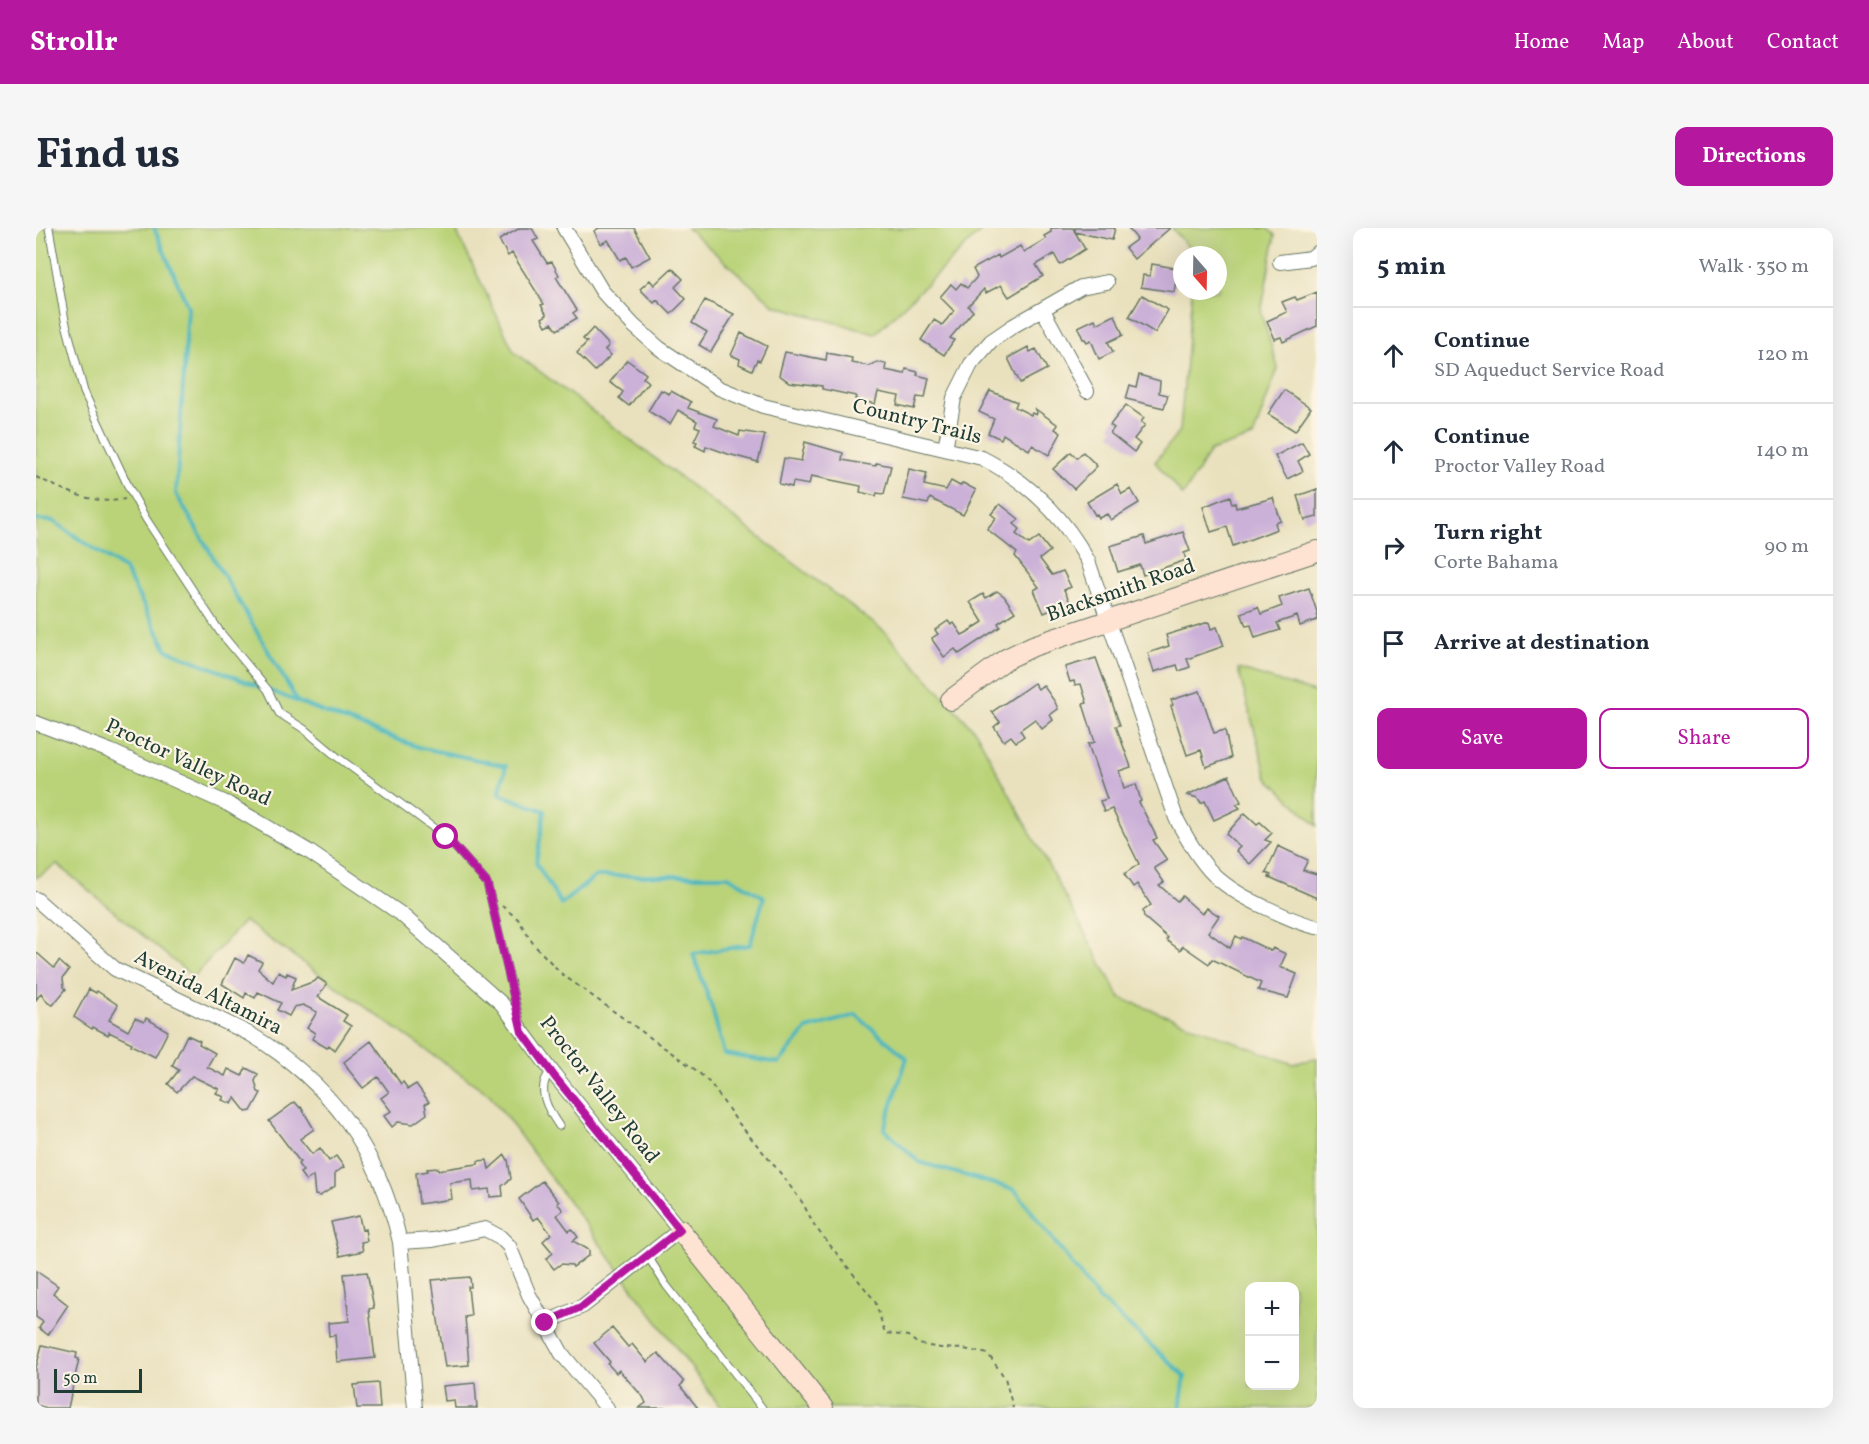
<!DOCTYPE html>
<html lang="en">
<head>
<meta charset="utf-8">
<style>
	:root { --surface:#fff; --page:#f6f6f7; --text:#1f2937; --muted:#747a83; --line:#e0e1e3; --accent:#b5179e }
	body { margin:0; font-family:Vollkorn,serif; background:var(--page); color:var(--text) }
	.controls { position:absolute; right:18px; bottom:18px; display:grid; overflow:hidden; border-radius:12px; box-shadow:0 6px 24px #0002 }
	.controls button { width:54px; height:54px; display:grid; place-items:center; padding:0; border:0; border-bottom:2px solid var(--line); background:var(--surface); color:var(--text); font:30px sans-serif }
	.compass { position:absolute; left:1137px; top:18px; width:54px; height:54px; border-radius:50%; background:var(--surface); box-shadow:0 6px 24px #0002; rotate:160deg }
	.scale { position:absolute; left:18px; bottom:15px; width:88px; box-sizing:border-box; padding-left:6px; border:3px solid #1f3d34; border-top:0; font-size:16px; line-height:21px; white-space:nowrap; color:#1f3d34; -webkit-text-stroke:4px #fcf5e5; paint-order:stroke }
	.stop { position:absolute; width:18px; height:18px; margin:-14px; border:4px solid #b5179e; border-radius:50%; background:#fff }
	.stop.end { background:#b5179e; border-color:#fff; box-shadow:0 2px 6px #0008 }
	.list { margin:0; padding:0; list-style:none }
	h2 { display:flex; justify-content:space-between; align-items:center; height:78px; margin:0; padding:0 24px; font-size:26px }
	h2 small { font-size:20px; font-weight:400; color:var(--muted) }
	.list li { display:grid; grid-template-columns:39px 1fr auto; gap:18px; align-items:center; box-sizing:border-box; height:96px; padding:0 24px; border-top:2px solid var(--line) }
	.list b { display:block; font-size:22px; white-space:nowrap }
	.list p { margin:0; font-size:20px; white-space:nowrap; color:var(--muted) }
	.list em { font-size:20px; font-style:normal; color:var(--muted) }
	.actions { display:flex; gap:12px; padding:18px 24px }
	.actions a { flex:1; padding:14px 0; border:2px solid var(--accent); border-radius:12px; text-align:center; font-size:21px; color:var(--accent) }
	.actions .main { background:var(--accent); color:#fff }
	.icon { flex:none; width:33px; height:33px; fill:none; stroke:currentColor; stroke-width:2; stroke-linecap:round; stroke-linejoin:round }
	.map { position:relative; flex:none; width:1281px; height:1180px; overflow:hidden; border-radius:12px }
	header { display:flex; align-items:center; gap:36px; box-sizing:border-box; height:84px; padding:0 30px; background:var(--accent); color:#fff }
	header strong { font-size:28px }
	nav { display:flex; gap:33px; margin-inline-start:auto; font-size:21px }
	.intro { display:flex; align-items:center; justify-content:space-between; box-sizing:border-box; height:144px; padding:0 36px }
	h1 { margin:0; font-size:42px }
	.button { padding:15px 27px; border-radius:12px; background:var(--accent); color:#fff; font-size:21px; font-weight:700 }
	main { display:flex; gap:36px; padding:0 36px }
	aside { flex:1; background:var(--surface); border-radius:12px; box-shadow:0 6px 24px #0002 }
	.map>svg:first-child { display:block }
</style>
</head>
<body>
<header>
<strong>Strollr</strong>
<nav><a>Home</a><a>Map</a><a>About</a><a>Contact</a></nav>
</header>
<div class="intro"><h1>Find us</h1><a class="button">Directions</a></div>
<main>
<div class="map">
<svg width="1281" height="1180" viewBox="0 0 1281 1180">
	<rect width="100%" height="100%" fill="#fcf5e5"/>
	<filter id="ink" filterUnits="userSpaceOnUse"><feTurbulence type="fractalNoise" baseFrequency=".0167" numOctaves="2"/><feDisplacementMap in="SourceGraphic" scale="12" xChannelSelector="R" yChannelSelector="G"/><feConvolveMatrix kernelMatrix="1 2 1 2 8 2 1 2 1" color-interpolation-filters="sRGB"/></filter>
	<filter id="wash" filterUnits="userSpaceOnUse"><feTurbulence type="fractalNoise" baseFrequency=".008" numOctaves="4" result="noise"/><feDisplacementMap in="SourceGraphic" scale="24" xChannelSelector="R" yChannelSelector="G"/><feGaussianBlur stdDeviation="1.35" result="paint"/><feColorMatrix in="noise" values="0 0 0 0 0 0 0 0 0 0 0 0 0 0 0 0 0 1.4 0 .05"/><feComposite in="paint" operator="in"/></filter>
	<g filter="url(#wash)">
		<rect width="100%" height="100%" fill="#e9e1bd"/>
		<path fill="#bad378" stroke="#6c8856" stroke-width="1.5" fill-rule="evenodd" d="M0,0H419L478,124L849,404L940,504L1084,770L1257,836L1281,830V1180H685L454,867L208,693L157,749L21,636L0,650ZM1214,1058H1258V1158H1214Z
			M651,0H948L839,106L738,77Z
			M1136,0H1231L1239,7L1225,85L1242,140L1217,209L1174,223L1147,268L1119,234L1144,203L1156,63H1182V27H1159Z
			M1202,441L1281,465V598L1231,549Z"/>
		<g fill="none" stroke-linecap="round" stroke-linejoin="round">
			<path stroke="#47b6bd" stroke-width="4" d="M118,0L152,79L140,266L262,474
				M0,292L17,293L89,342L131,422L290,485L382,519L470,538L463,566L509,583L500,635L525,676L560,648H692L728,669L714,717L657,726L676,780L688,826L743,835L771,801L820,787L871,830L848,901L883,934L979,962L1061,1069L1149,1148L1144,1180"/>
		</g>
		<g id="blocks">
			<path fill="#cbb0d8" d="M484,0H496L502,11L497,13L511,35L516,34L523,47L520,49L541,82L537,85L541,90L521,102L516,95L510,98L506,90L511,87L505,77L508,76L476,25L472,28L463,12Z
				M563,0H598L614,29L595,39L590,29L584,32L572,12L565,16L558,3Z
				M1015,0H1037L1039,4V0H1079L1076,12L1039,4L1049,21L1024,37L1018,26L1000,37L1007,48L973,69L965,57L950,65L948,61L932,78L937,83L914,110L918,112L908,127L885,112L898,92L906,97L918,83L904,69L915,56L920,61L925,55L931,60L941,49L937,41L962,27L963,30L984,18L988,24L1010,11L1008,8L1015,4Z
				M1092,0H1134L1098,31L1089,20L1101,11Z
				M1116,36L1140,40L1139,47L1141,48L1138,64L1105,59L1107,47L1114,48Z
				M636,40L647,51L639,59L650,71L635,86L621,72L618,75L604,61L614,52L618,57Z
				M1281,64V98L1247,114L1245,109L1239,111L1231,93L1251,84L1246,74L1259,69L1261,72Z
				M1106,67L1132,82L1119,105L1093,89Z
				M669,72L698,86L675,124L663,117L671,104L656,95Z
				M1079,87L1087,107L1072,114L1077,124L1063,131L1055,112L1051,114L1049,111H1047L1042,99L1059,91L1061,96Z
				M557,100L573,117L569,122L575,127L559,143L541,125L551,114L547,111Z
				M705,105L731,118L724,133L721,132L716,142L703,136L704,131L695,127Z
				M992,119L994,124L1000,121L1011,141L984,155L972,130Z
				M749,124L790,132L791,125L816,130L815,135L833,138L841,134L850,136L849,142L869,146L870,141L882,144L881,147L893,150L889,170L881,169L878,181L861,177L863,168L842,164L839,176L819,171L820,168L786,161V158L753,154L743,147Z
				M591,132L610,146L607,150L612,154L593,178L583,170L587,164L574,154Z
				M1103,147L1124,153L1123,165L1132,167L1128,180L1090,171L1094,157L1100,159Z
				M625,162L633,166L635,163L655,174L652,180L681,191L678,198L703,208L704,203L729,207L722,234L692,226L670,218L669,223L659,218L661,214L658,213L664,200L659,198L661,193L642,182L634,196L612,183Z
				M1248,162L1275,180L1259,203L1232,186Z
				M954,163L981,174L979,179L995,187L996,185L1000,187L1001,185L998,180L1022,197L1019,201L1025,205L1013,227L996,217L993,222L967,206L965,211L952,205L958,191L943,184Z
				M1090,177L1108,190L1105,194L1109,197L1098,211L1104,216L1098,224L1074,205L1078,200L1074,197Z
				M769,214L807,225L806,232L839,238L841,235L855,238L848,266L841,265L840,268L824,264L825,258L775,248L773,257L757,254L756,259L743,256L748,230L765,233Z
				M1266,214L1273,226L1262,233L1267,243L1251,251L1239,228Z
				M1035,224L1041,230L1047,224L1061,238L1038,261L1017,241Z
				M873,241L891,245L888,257L910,262L915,253L924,258L927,255L940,262L927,287L894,270L892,276L867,271Z
				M1081,256L1086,266L1095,261L1103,275L1075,292L1071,286L1063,290L1061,286L1059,287L1051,274Z
				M1281,261V289L1269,292L1261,268Z
				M1194,268L1196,276L1199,275L1200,280L1237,270L1245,293L1239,295L1241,301L1197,318L1191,299L1175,304L1167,279Z
				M964,276L983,291L978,296L984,301L980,306L993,316L1003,309L1014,323L1004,331L1016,347L1027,343L1035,359L1028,362L1034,374L1008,385L998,362L1003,359L979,328L981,325L951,301L960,290L955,286Z
				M1147,304L1154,323L1148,325L1150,332L1107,347L1104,337L1082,344L1074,318L1108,308L1110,316Z
				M1273,360L1281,384V392L1264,398L1261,388L1241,395L1244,402L1219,410L1215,397L1210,398L1205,385L1222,379L1225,386L1246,378L1243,370Z
				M961,363L968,368L979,384L962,395L964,399L923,426L919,421L908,429L897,413L896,410L902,406L899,402L912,393L915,397L918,395L926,407L930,405L947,394L934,374L947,366L950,370Z
				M1173,394L1175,401L1181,399L1188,418L1151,431L1154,439L1143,443L1141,437L1118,444L1112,425L1133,418L1130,407Z
				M1060,430L1084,497L1080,498L1095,539L1083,543L1088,560L1100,556L1105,573L1103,574L1121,610L1117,612L1131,632L1118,640L1128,654L1123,657L1141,673L1146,668L1166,686L1171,680L1183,688L1172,704L1194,720L1200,708L1205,711L1206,709L1235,723L1237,720L1250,726L1244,739L1261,746L1252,770L1222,762L1225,755L1176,731L1173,736L1147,718L1144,722L1130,712L1132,710L1108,689L1107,683L1115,677L1101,656L1097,659L1088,646L1103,636L1076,581L1068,584L1064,573L1071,571L1052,516L1059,514L1047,476L1051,475L1045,456L1039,457L1038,453L1034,454L1029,439Z
				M998,455L1002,461L1007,457L1019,474L1022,481L1014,487L1017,492L1006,501L999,491L984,502L988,508L980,514L975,508L968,513L958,499L964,494L956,484Z
				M1164,463L1178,505L1189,502L1195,530L1170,539L1165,522L1151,527L1135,478L1137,477L1135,472Z
				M1193,548L1205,574L1200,576L1204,580L1178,592L1169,573L1165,575L1162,570L1151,567Z
				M1209,585L1221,596L1224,594L1236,605L1229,612L1235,614L1214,636L1200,623L1204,619L1190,606Z
				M1242,618L1272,632L1267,642L1281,646V670L1233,649L1235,647L1230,645Z
				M0,724L18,740L23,733L33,742L27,750L28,759L30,761L17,777L12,775L5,765L0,772Z
				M212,727L226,734L222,741L237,754L242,744L250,748L251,745L260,749L255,762L279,753L282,750L291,756L282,769L311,787L307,793L315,798L299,822L293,817L291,820L276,811L279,805L271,800L281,784L267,777L258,779L253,788L241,782L245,775L222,764L219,770L210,765L208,770L186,756L199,730L208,735Z
				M53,761L60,765L61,763L82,777L73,792L92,803L99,790L108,794L110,790L132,803L119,829L95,817L96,815L73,804L72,807L57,799L56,801L38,789Z
				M151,807L164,813L163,816L179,825L171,839L189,848L192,841L206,848L210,840L222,846L219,853L222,864L225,865L215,883L210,884L199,870L196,876L186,872L188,869L180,865L183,861L156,848L141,864L132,856L143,842L136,838Z
				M335,813L365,856L367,854L372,861L380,856L393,874L389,876L391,886L377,896L362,894L356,899L348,888L355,883L345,870L353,864L342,849L327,860L311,840H312L308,834Z
				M259,874L264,880L265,879L278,901L264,911L276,926L284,920L293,933L300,928L308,939L299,945V958L284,968L279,967L277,948L270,953L264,945L267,943L262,936L264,934L233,893Z
				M469,927L472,932L475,951L466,958L467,968L454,969L453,961L437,963L436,952L414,955L416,971L383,976L380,945L392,943L391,941L402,940V942L434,937L442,936V933L451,932L453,941Z
				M506,953L523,974L521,975L527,982L521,987L533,1003L536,1001L542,1009L537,1013L553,1022V1027L537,1039L536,1037L525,1036L518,1041L510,1031L517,1025L507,1013L515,1006L502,989L497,992L483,971Z
				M323,988L326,1002L329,1001L331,1013L325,1014L327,1023L304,1028L295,994Z
				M0,1043L22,1058L17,1065L32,1077L12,1107L3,1100L7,1094L0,1089Z
				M331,1044L338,1080L333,1081L339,1130L301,1134L299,1107L293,1108L292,1095L313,1093L308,1046Z
				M434,1049L435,1059H432L435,1088L429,1089L433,1137L409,1139L396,1052Z
				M576,1100L592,1119L596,1116L611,1134L622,1125L648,1154L644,1158L662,1180H603L610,1175L607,1169L583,1142L580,1145L572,1136L574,1134L558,1115Z
				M6,1117L41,1125L40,1130L43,1131L32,1180H11L0,1177V1140Z
				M342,1155L344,1180H321L318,1157Z
				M439,1155L441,1180H419L418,1172L409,1173L407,1158Z"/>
		</g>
	</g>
	<g filter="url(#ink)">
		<use href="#blocks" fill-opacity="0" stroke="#667664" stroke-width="1.5"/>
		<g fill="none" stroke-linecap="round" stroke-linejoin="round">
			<g stroke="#667664" stroke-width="9">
				<path id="lane" d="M13,0L29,92L48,164L93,260L110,291L184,404L232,462L243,485L268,501L300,528L410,609L451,655L484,794
					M515,843C499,860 512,882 523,898
					M611,1027L630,1057L726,1180"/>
			</g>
			<g stroke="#667664" stroke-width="16">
				<path id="street" d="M528,0L566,63L597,97L623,120L683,160L727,178L946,230C993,254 1027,287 1052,333L1140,590C1166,640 1181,658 1233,681C1249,688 1264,696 1281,699
					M1244,34L1275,30L1281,25
					M1007,82L1051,163
					M909,221L918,170L935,136L955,113L977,98L1045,59L1071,54
					M0,495L74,523L192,576L272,623L365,686L466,776L520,849L644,1002L547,1078L509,1095
					M0,671L79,741L214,806C295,855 343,922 364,1014L379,1180
					M364,1014L397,1012L449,1001L464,1009L473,1018L493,1067L526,1126L571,1180"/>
			</g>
			<g stroke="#667664" stroke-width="22">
				<path id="secondary" d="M915,472L970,431L997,418L1281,323
					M644,1002L787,1180"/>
			</g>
			<path stroke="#667664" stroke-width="2" stroke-dasharray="4.5 4.5" stroke-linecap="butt" d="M0,249C28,262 58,278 89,271
				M466,678L482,691L498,717L527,747L661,843L675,856L700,892L742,942L766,974L780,1000L839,1073L849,1105L872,1108L882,1116L905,1120L928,1121L952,1126L969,1150L977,1180"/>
			<use href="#lane" stroke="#fff" stroke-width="7"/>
			<use href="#street" stroke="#fff" stroke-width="14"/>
			<use href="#secondary" stroke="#fee3d2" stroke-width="20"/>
		</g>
	</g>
	<g fill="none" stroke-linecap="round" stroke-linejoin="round" filter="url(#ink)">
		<path stroke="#b5179e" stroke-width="8" d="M410,609L451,655L486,804L519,849L644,1002L547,1078L509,1095"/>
	</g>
	<g text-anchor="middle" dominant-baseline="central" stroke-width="4.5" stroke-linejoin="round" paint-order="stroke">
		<g font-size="21" fill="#1f3d34" stroke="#fcf5e5">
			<text transform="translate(881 194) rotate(14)">Country Trails</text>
			<text transform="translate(1085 363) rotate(-19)">Blacksmith Road</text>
			<text transform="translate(152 535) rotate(25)">Proctor Valley Road</text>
			<text transform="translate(172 765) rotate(27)">Avenida Altamira</text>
			<text transform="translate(563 862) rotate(52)">Proctor Valley Road</text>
		</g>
	</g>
</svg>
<div class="controls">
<button>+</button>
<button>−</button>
</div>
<svg class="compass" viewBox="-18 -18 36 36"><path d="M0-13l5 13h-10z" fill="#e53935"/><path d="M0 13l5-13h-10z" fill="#747a83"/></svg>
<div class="scale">50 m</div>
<div class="stop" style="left:410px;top:609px"></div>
<div class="stop end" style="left:509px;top:1095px"></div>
</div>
<aside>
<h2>5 min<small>Walk · 350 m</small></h2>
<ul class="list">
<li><svg class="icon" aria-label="ahead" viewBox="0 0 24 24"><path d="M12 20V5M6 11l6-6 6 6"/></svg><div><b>Continue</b><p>SD Aqueduct Service Road</p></div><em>120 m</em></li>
<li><svg class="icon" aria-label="ahead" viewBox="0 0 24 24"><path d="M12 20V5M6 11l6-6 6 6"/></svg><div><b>Continue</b><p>Proctor Valley Road</p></div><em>140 m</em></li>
<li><svg class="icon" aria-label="right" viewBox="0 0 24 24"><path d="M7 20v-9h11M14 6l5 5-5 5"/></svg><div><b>Turn right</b><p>Corte Bahama</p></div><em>90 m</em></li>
<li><svg class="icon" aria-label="arrive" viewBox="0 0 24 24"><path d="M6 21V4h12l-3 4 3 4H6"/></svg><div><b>Arrive at destination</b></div></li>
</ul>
<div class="actions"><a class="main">Save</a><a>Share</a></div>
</aside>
</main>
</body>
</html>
